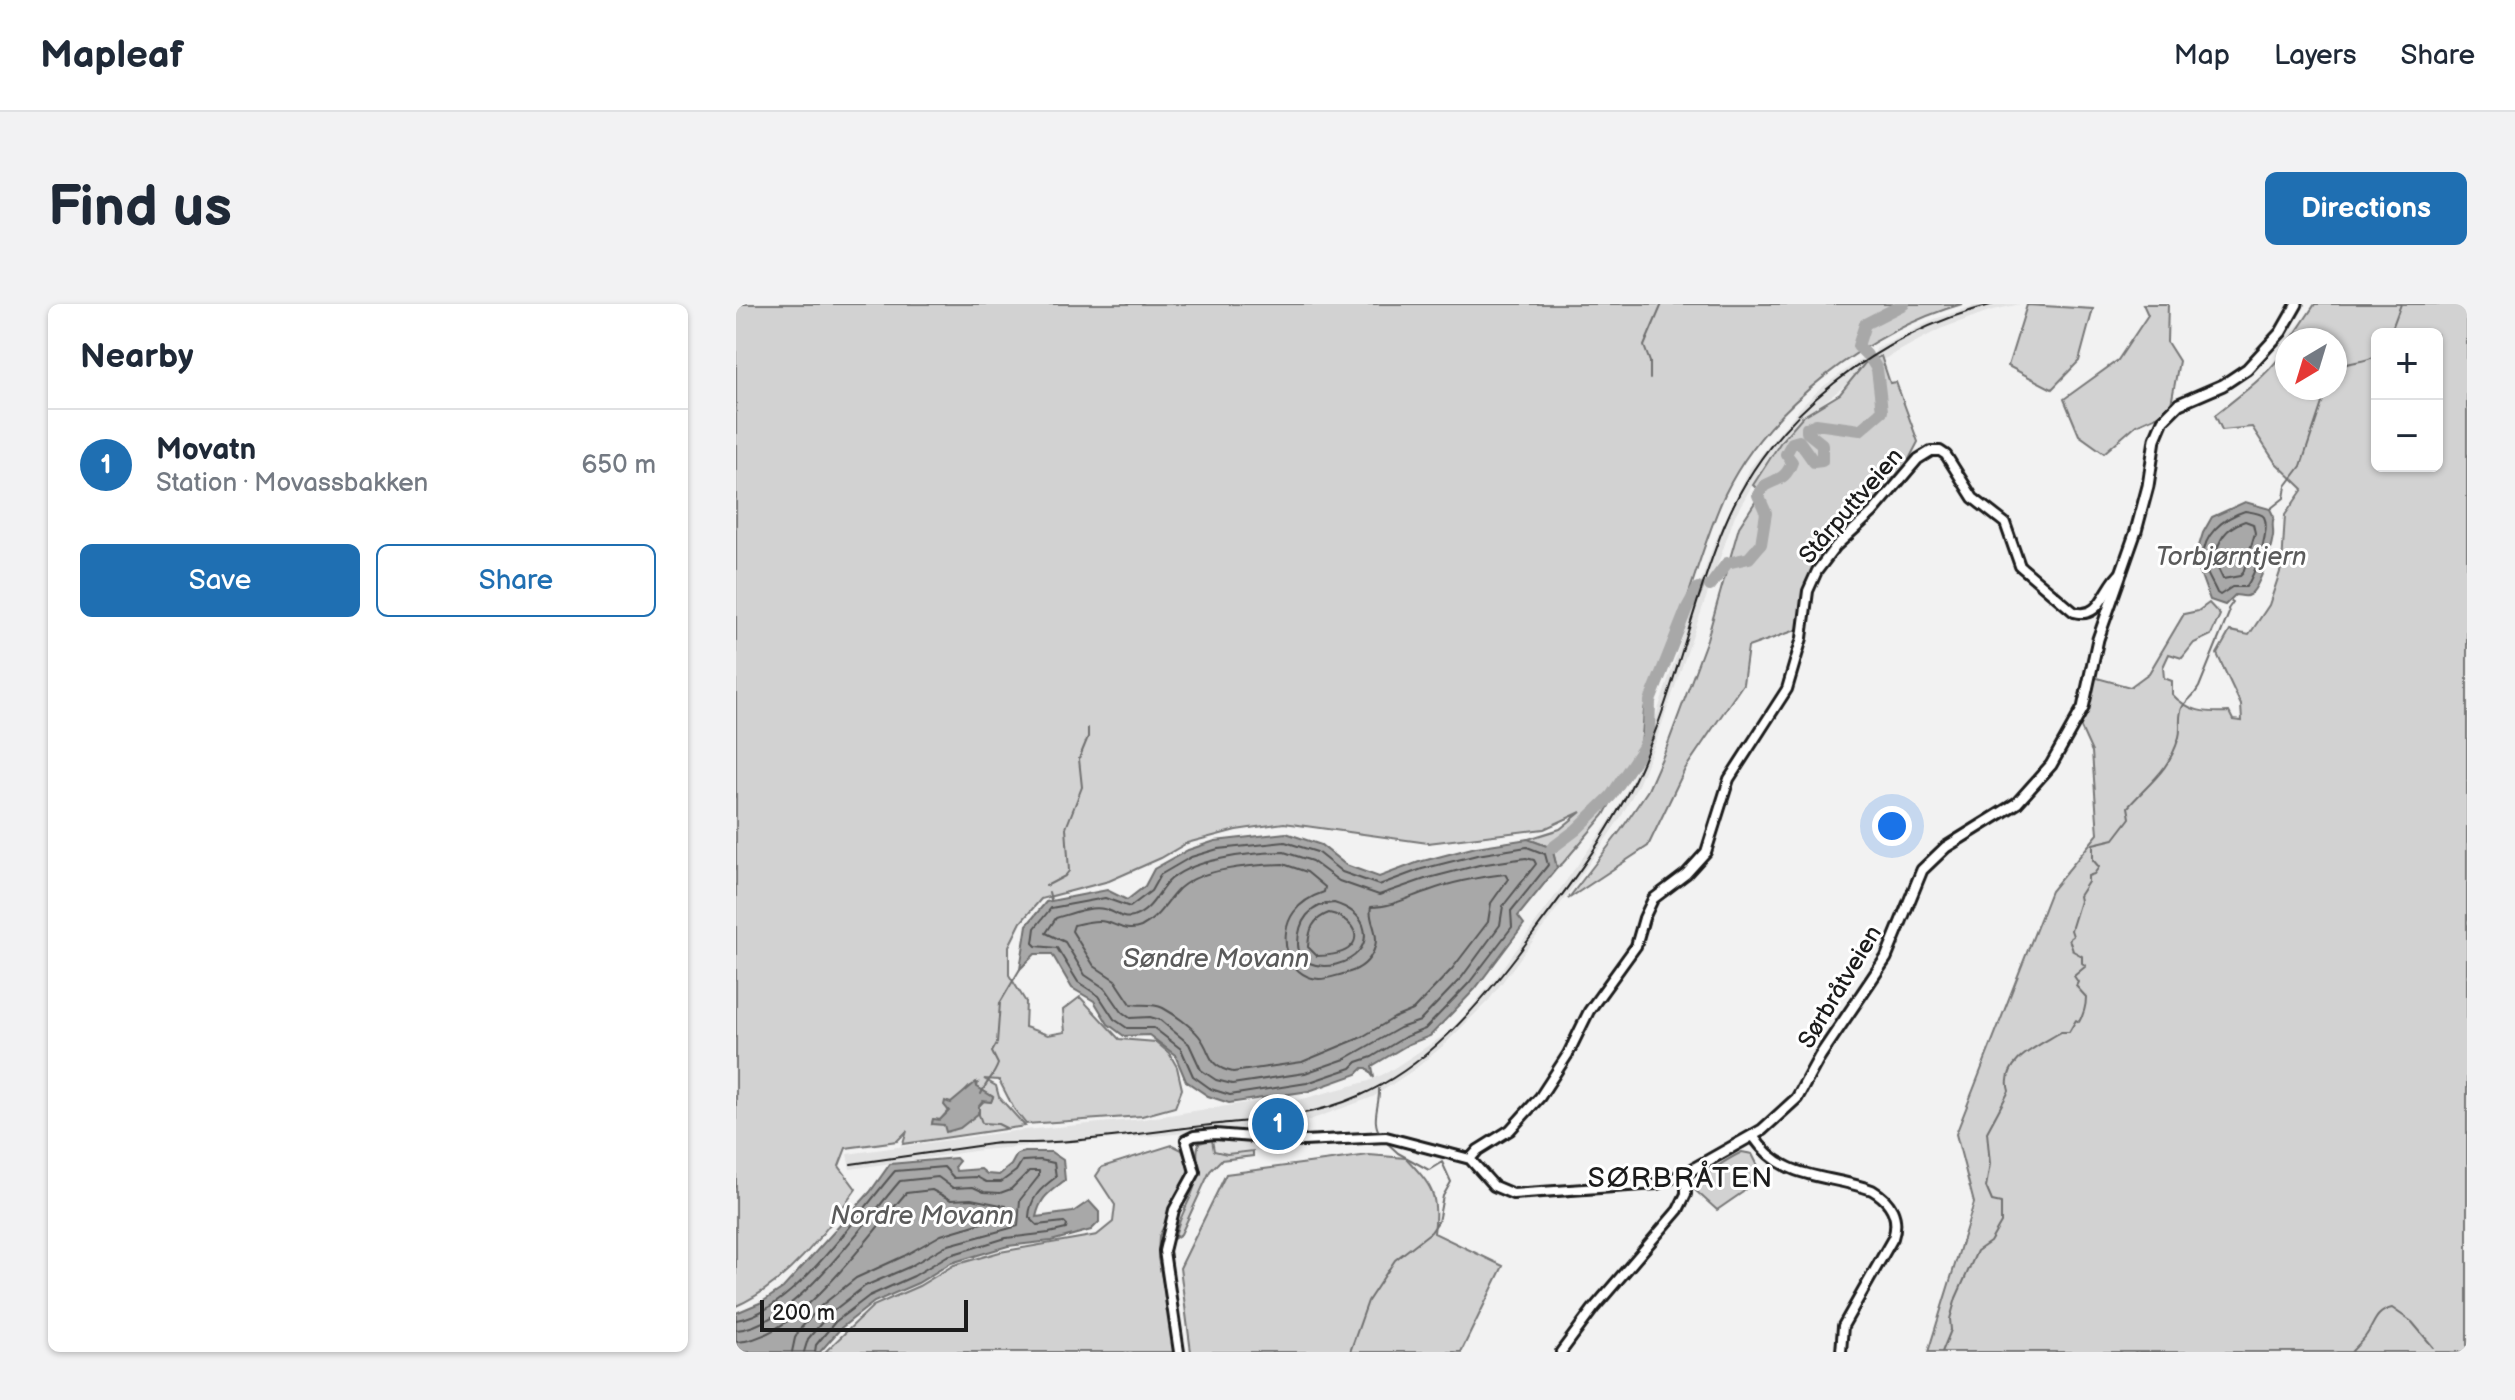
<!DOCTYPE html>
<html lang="en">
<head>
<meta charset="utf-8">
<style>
	:root { --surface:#fff; --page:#f2f2f3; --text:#1f2937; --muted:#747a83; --line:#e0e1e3; --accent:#1f6fb2 }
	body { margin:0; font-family:"Balsamiq Sans",sans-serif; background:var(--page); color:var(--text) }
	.controls { position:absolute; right:24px; top:24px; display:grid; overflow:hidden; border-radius:12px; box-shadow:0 2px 6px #0004 }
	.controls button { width:72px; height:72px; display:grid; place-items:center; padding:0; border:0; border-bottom:2px solid var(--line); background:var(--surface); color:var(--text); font:40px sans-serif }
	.compass { position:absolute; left:1539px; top:24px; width:72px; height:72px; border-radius:50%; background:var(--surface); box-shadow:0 2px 6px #0004; rotate:218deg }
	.scale { position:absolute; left:24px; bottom:20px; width:208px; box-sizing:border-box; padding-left:8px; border:4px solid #1c1c1c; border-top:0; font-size:22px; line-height:28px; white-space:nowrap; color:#1c1c1c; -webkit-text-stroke:6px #fff; paint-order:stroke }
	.you { position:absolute; left:1156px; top:522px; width:28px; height:28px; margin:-20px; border:6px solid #fff; border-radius:50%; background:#1a73e8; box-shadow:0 0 0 12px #1a73e833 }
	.badge { display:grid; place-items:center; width:52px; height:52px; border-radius:50%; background:var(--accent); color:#fff; font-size:26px; font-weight:700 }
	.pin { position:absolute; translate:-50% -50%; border:4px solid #fff; box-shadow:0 2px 8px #0006 }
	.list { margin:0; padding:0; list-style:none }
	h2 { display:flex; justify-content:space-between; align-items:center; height:104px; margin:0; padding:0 32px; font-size:34px }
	h2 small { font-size:26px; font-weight:400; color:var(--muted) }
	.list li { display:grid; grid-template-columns:52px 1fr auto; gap:24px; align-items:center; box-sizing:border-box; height:112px; padding:0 32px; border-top:2px solid var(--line) }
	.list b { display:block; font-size:30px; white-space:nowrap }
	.list p { margin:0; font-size:26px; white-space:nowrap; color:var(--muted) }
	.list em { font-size:26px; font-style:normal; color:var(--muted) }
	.actions { display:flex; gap:16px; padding:24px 32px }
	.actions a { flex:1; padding:18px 0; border:2px solid var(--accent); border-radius:12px; text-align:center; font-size:28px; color:var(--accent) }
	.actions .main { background:var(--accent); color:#fff }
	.map { position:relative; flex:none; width:1731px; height:1048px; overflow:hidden; border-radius:12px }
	header { display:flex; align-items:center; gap:48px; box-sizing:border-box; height:112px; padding:0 40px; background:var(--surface); border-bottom:2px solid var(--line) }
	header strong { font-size:38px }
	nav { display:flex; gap:44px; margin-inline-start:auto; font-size:28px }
	.intro { display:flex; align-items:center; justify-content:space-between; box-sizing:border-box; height:192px; padding:0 48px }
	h1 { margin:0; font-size:56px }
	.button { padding:20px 36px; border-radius:12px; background:var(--accent); color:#fff; font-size:28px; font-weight:700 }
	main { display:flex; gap:48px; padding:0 48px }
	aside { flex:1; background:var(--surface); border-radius:12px; box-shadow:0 2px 6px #0004 }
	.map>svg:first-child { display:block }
</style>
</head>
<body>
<header>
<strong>Mapleaf</strong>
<nav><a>Map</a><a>Layers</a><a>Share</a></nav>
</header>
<div class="intro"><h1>Find us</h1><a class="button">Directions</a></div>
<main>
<aside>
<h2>Nearby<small></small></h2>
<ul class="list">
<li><span class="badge">1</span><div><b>Movatn</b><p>Station · Movassbakken</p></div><em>650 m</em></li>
</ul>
<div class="actions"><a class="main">Save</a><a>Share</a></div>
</aside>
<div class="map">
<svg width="1731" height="1048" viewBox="0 0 1731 1048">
	<rect width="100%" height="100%" fill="#f2f2f2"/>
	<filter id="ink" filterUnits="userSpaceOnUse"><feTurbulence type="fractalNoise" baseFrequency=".0125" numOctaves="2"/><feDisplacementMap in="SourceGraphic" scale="16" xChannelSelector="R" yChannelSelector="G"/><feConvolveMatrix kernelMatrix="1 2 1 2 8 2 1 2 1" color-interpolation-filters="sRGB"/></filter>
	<g filter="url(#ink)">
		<path fill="#e2e2e2" d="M1243,0H1284L1253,7L1204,25L1133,63L1070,112L1031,156L999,211L920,437L902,481L885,513L834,587L753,696L708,741L679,765L637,793L571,817L572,841L491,850L478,847L475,827L245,846L114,865L111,850L278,827L407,815L554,792L563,796L633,777L652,768L704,734L722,719L763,670L879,509L895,478L913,433L977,242L1014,164L1063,105L1084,85L1127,53L1130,54L1139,49L1140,45L1199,15Z"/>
		<path fill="#d2d2d2" stroke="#777" stroke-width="2" fill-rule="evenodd" d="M0,0H1226C1134,26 1031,103 989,190C971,229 960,270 946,310C936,337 924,363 913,389C906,404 908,415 906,431C905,444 894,464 886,474L890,471L868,511L827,559L821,564L816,544L792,535L824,525L845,508L808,525L692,539L548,519L500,526L451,539L425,554L373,577L305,595L285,618L273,642V671L290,698L289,723L312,731L329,728L327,706L344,693L383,735L420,738L433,749L441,763L446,785L439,803L406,812L290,820L278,805L263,776L248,775L260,782L263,793L289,822L167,840L171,827L161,837L110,844L103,862L120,885C88,930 51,980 0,1002ZM242,779L241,783L257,793L255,798L248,797L243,802L196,820L197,815L204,816L233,783Z
			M1407,0H1432L1431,38L1443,57L1434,106L1400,121L1368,149L1343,131L1328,95L1382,56L1412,11Z
			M1579,0H1731V1048H1192L1238,899L1220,830L1315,587L1362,530L1356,448L1341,415L1350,371L1394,383L1413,369L1448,310L1462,307L1473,299L1484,311L1475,331L1458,339L1446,354L1433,350L1427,363L1428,374L1436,377V390C1452,408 1470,409 1493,408L1497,416L1506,417L1505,401L1481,350L1494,327L1513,331L1533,301L1546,262L1549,211L1567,185L1539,158L1516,123L1486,126L1479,111C1505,90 1534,71 1551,42V84H1599V36H1555ZM1641,30H1701V162H1641Z
			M1291,1L1357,5L1343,57L1316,85L1272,62Z
			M1145,52L1154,79L1160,78L1182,138L1170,161L1138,204L1073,276L1066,293V324L1012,343L1007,380L949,465L912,542L832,595L885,526L912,486L930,445L971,335L1003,223L1025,189L1017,181L1046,136L1066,113L1104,90L1129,59Z
			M476,836L478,847L491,850L517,847V852L485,856L474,867L445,930L439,934C442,911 458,894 461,872C463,860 459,850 463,839Z
			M436,841L446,846L453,863L448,883L423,932L422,954L441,1048H89L137,1002L183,982L218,961L264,948L361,931L377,918L379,901L360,872L366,863Z
			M1006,848L1016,850L1024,866L1007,888L981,906L959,886C970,868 988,857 1006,848Z
			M633,851L670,854C696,882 703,890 698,929L767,962L725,1048H455L444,964L490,870Z"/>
		<path fill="#a8a8a8" stroke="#707070" stroke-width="2" d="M1509,198L1534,205L1538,213C1535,220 1538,225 1537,232C1535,244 1523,289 1511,292C1508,293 1502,291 1499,291L1489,301L1474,296L1459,255L1467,229L1476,213Z
			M550,529L585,541L610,561L643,573L683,558L740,543L792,535L816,544L821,564L782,612L788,620L739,685L694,732L673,740L636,762L638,774L631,764H627L621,770L573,787L493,799L472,792L450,777L439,751L413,731L388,732L372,720L358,697L336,684L316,650H299L284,665L291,621L310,598L371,586L391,596L409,582L418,565L452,546L479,537Z
			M240,778L241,783L257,793L255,798L247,797L243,802V809L224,824L210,828L208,821L196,820L197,815L204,816L213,807L208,801L209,797L215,799Z
			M289,848H315L327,856L329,876C313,889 305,892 300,913L337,908L353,897L363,908V918L355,926L315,937L272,942L215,959L182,979L138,998L105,1024L84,1048H0V1009L26,998L47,984L134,888L154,860L220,854L223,857L219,862L220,867L245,865L251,870L263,871L275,861L281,850Z"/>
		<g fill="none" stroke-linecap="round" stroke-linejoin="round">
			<path stroke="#545454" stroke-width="2" d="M1509,207C1514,208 1525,209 1528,213C1535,226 1518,272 1510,283H1496L1484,291L1481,289C1477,279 1469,269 1468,258C1464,232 1487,214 1509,207Z
				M1509,217L1517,220L1519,229L1507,269L1504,272L1487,275L1478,256C1483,236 1488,224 1509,217Z
				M549,538L581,548L606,568L643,581L686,565L741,551L791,543L809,550L812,561L775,607L776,623L733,679L689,725L669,733L636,753L621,758L615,764L571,779L494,791L475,785L457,772L445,745L418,724H391L378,715L363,692L342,678L321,644L300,642L297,639L299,624L315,604L369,594L394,603L415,587L424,571L455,553L482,545Z
				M548,548L576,557L603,577L643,591L689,575L743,561L790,554L798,556L800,560L767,602L764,621L726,673L684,717L664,724L609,755L569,769L496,780L480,776L465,766L453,740L424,716L414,713L394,714L386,708L370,685L349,671L329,638L310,629L320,614C334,610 354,602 368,605C379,607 385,616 397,613C415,607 421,590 431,579C454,554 516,549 548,548Z
				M547,560L571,568L589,583L588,588C576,592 566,597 558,608C541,631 550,673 583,675C591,675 599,672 607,670C620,667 630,662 636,650C647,630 631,617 635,603C656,603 673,593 692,587C716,578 743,573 769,570L772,575L755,599L752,618L716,665L677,706L658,714L626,733L566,758L497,768C470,762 477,750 463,732C455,722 438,710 427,704C416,699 405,702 395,700L379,676L358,662L336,627L338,621C346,619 355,617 363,617C378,617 388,630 405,623C422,614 428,601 440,588C460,564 518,561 547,560Z
				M598,599C611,603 622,609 627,621C642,662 562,679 562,640C562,617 574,600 598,599Z
				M593,609C608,611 631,630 612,645C605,650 590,652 581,652L572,643C573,626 576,615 593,609Z
				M0,1016C56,1010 123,908 159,867L208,863L218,874L241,873L250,878H265L280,867L286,857L304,856L318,859L320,873C305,884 294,894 293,913L301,921L328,918L331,921L330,925L313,929L270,934L211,952L178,972L133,992L99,1018L80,1041L79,1048
				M0,1026C57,1023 128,918 164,877L202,873L217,884L237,883L248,888L264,889L275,885L293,867H303V872L284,896L282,922L209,942L173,963L129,982L92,1011L72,1035L68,1048
				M0,1038C62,1036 132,932 170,889L196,886L215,896L235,895L270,902L269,912L205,931L168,952L120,974L86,1001L64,1025L59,1034L56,1048"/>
			<path stroke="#707070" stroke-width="2" d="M1654,30L1665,0
				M1599,65C1612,56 1628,60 1641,51
				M914,75V58L908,42L926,0
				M1534,205L1548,194L1550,182L1565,162L1591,84
				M310,582L329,572L333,567L330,524L346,483L343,455L352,433V424
				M313,588L315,596
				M643,785C644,802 634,817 645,831
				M245,790C250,778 258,772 262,760L256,748L261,739L264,699L284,665
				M242,808L246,819L262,820L270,824
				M614,1048L632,997L659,956L695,928L702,918L707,892L715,878L706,858L693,866L662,849L648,836
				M1206,1048L1215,1026L1214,1015L1220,994L1241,947L1254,938L1265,919V899L1256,897L1250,883L1254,860L1251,828L1273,787C1264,757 1304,741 1325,728H1333L1340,716L1343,718C1348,710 1350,703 1350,693L1340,682L1342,678L1338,672L1350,662L1346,659V652L1337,647L1333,635L1337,632L1335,626L1344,597L1343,592L1352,578V572L1358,570L1363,563L1357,556V540L1378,535L1394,514L1392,503C1414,478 1433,467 1443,433C1446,423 1441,412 1447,402C1453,394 1458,393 1463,383L1493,309L1492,305L1497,298L1494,296
				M1615,1048C1620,1043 1625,1038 1629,1033C1639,1020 1638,1008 1656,1004L1676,1018L1697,1043"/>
			<path stroke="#a8a8a8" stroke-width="12" d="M1131,51L1122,42L1129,20L1168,0
				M974,282L991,259L1013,254L1025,240L1030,209L1022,191L1028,182C1043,174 1050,175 1056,158L1050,150L1056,139L1063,137L1078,158L1086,157V140L1071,128V124L1080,120L1124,126L1146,107L1141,65L1136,57
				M816,544L840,526L875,492L907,444L913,431L914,397L951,304L962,284"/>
			<g stroke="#1c1c1c" stroke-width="14">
				<path id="minor" d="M1017,832C1048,878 1089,869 1136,886C1155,897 1164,913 1157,934L1107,1022L1105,1048
					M734,855L742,846L774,826L804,793L832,750L853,707L900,642L908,614L917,595L950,570L970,548L993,475L1051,385L1066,334L1072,287L1081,267L1100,242L1137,208L1182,155L1195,147H1204L1210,151L1237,194L1269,219L1284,262L1338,308C1366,316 1368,282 1386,268
					M443,1048L428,947L438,906L459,868L450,836L458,832L479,830L567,837L650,833L734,855L758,882L777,890L921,880L950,869V890L942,906L857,1005L825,1048"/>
			</g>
			<g stroke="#1c1c1c" stroke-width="15">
				<path id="tertiary" d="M950,869L1026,826L1061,794L1084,752L1150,654L1186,566L1210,543L1281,499L1315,461L1347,404L1362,335L1400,227L1412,182L1419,135L1427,116L1443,100L1487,81L1511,65L1545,28L1561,0"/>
			</g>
			<use href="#minor" stroke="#fff" stroke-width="8"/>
			<use href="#tertiary" stroke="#fff" stroke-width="9"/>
			<path stroke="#1c1c1c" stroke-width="2" d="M254,840C275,838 297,840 318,838C373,835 428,826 483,820C531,815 578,812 623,792C690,763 739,706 782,650C826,591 874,531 904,464C940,385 956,299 989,220C1035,109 1144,29 1258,0
				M115,860L262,839"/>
		</g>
	</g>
	<g text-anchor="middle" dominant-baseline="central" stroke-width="6" stroke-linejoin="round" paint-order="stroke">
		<g font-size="24" fill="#1c1c1c" stroke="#fff">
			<text transform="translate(1115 202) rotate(-49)">Stårputtveien</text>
			<text transform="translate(1104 683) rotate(-59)">Sørbråtveien</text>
		</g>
		<g font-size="26" font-style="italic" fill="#5b5b5b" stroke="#fff">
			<text x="1495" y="253">Torbjørntjern</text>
			<text x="480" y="655">Søndre Movann</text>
			<text x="186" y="912">Nordre Movann</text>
		</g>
		<g font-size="28" letter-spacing="2" fill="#1c1c1c" stroke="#fff">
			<text x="945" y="874">SØRBRÅTEN</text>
		</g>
	</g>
</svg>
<div class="controls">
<button>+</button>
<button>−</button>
</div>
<svg class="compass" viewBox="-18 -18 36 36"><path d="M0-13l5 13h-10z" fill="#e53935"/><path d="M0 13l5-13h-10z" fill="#747a83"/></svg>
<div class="scale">200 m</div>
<div class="you"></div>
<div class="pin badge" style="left:542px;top:820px">1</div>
</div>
</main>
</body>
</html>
